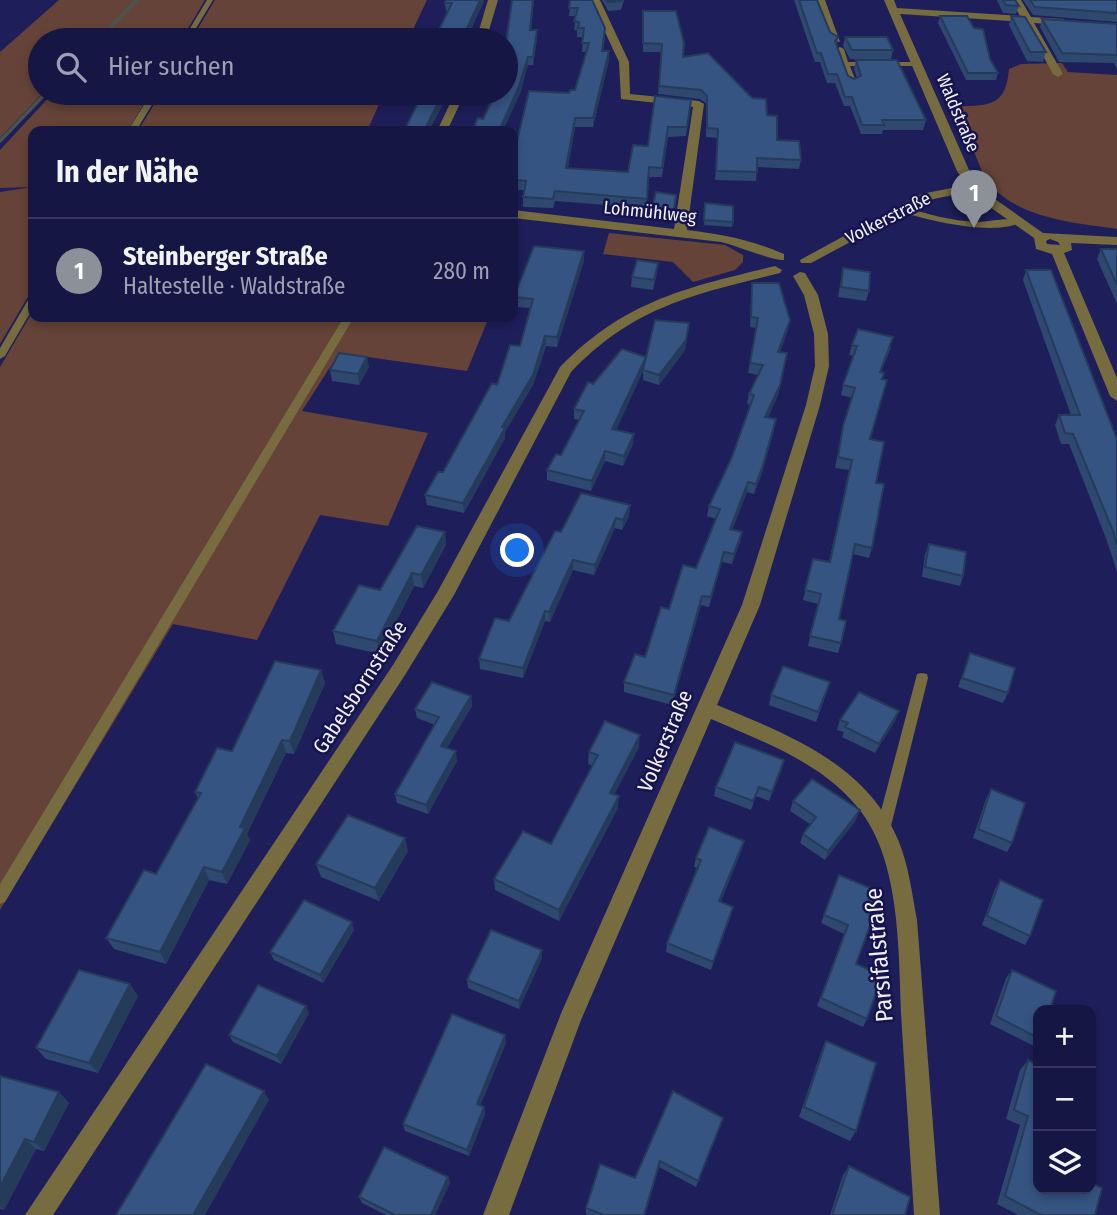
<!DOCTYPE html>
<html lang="de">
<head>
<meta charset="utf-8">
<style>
	:root { --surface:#161644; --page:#23234f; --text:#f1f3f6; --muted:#9e9fb2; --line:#35355d; --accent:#8c9099 }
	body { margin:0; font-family:"Fira Sans Condensed",sans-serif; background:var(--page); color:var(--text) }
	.controls { position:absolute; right:21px; bottom:21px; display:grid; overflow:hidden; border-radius:14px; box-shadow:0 4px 10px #0003 }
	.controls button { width:63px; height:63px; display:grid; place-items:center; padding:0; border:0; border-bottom:2px solid var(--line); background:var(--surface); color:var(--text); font:35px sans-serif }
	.you { position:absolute; left:518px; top:551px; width:24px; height:24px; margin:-18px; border:5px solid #fff; border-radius:50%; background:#1a73e8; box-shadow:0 0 0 10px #1a73e833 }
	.badge { display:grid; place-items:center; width:46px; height:46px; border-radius:50%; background:var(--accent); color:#fff; font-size:23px; font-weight:700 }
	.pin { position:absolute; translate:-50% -58px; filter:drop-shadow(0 2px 4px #0008) }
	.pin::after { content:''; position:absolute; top:37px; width:24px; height:21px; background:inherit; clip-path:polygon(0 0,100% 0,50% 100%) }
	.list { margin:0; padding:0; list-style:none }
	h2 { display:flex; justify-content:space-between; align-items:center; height:91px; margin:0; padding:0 28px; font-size:30px }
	h2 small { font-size:23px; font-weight:400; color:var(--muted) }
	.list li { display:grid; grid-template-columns:46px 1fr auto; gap:21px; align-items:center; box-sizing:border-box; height:105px; padding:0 28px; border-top:2px solid var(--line) }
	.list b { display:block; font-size:26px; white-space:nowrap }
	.list p { margin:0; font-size:23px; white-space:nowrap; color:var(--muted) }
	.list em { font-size:23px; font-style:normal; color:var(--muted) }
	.icon { flex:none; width:38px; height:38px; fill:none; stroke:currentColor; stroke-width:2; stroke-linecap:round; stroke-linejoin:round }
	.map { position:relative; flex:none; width:1117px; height:1215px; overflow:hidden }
	.search { position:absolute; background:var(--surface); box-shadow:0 4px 10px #0003; left:28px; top:28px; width:490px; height:77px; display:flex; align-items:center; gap:18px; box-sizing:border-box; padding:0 24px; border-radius:38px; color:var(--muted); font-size:26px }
	.panel { position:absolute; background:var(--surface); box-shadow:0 4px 10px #0003; left:28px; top:126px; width:490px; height:196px; border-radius:14px }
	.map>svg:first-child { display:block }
</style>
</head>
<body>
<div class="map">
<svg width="1117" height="1215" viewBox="0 0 1117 1215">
	<rect width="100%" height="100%" fill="#1e1e5a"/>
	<path fill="#654338" d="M59,0H205L181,40H40V93H43L0,138V52Z
		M215,0H427L408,40H191Z
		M1062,63L1068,72L1117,75V229C1075,223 1022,219 991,186C980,175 965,123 958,106C991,106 1006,105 1009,69L1021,64Z
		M53,93H150L128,131H33V288L0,344V192L33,187L0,188V150Z
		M161,93H384L367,131H138Z
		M609,233L725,245L743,255V262L735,270L693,282L673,262L603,254Z
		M33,311V317H489L467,371L339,353L302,411L428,433L388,526L320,515L257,640L173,624L0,910V367Z"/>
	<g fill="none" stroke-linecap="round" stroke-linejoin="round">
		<path stroke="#495450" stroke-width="3.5" d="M98,40L137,0
			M0,141L46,93"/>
		<path fill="#766c40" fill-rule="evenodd" d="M207,0H213L189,40H183Z
			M840,47L844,49L848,62H918L922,64L918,66H850L857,84L853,86L849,84L836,49Z
			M151,93H159L136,131H128Z
			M901,206C927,214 951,221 978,222C990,222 1011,216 1021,222C996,237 926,220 898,211V207Z
			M33,297V308L5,356L0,359V348L28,300Z
			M344,317H354L5,902L0,904V884Z
			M922,673L927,674L928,678L890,830L888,834L883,836L878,834L876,830L916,678L917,674Z"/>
		<path fill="#766c40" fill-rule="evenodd" d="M488,0H498L486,40H476Z
			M590,0H600L629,62L630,94L699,101L704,104L687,230C721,234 752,240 784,254V260C773,261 735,245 721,242L513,218V210L674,229L693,107L621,99L619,62Z
			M815,0H825L840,42L831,40Z
			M884,0H894L897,8L1020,16L1011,0H1021L1031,17L1063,19L1068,22L1063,25L1034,23L1063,74L1058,77L1053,74L1024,22L900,14L969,170L985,192L1043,233L1117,237V245L1071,243L1072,250L1064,253L1117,378V401L1110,396L1052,254L1036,249L1034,238L977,198L972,191L929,200L811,263H801L800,260L921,194L967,185L957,171ZM1050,239L1058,242L1060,245L1047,244L1046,241Z
			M455,93H465L447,131H437Z
			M775,266L782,270L780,273C695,294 634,306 571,372L454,595L405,675L53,1215H25L393,665L438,591L560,367C625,300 688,287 775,266Z
			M800,272L805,273L818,295L828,334L829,366L820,405L760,605L717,705C789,735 867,764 899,842C909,867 912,894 917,920L940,1215H914C910,1153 906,1091 902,1030C898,963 903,869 862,813C826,764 764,742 711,719L581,1020L509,1215H483L562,1011L742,605L806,405L815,366L814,334L804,295L793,276Z"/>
	</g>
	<path fill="#2e486f" d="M512,0H534L531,30L537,39L533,65H528L520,94L483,119L506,93Z
		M570,0L605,37L603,51H609V60L593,127H575L568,168L628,172L648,146L691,100L686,136L668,137L662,177H649L646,208L555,201L553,208L523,207V197L524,190H513V158L569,93L575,90L586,52H582L583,37H577V30H574L576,16H569Z
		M602,0H624L621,10L608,11Z
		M794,0H817L830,32L838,37L837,45L848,76L854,79L857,78L854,69L856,60L926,120L923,130H883L882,134H861L850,106H844L835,83H827L820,62H815Z
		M997,0H1015L1019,6L1016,14L1003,13Z
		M1023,0H1117V22L1033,15Z
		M484,1L471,29L472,37L448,12L446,11L445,3Z
		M643,11L683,57L767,115L777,140L801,160L799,169L757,167L756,181L715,180L718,138L706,137L707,104L700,99L658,94L661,52H643Z
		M940,16L990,59L998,73L996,80H966L938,23Z
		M1011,16L1046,52L1043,62L1027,61L1009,25Z
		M1042,19L1117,24V69L1114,63L1059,62L1040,27Z
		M845,37L893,50L891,59H850L843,46Z
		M676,195L673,220L652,218V208Z
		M705,203L733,222L732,227L704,225Z
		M1101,249H1117V304L1097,259Z
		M584,251V261L557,347L546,346L533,385L505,432V438L464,513L427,505L425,495L443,472L520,346L530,308L515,307L514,297Z
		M843,268L869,291L866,301L838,297Z
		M1026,270L1117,439V572L1107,541L1069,444H1061L1055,425L1059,415H1071L1023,280Z
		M657,273L653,290L631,287L632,277Z
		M752,283L790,320L788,330L780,352L787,353L785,364L778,395L768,418L774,430L761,476L754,494L747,492L732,530L742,532L740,542L732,564L722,562L709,607L701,605L672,705L624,692V682L645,657L669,609L696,568L716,519L707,516L709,506L732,457L751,405L747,404L749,394L758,375L748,373L756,328L750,327Z
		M688,333L685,350L659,385L643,380V371L616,430L633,444L623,466L605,461L591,491L547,480V470L561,455L580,420L574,419V409L593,384Z
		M852,345L891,347L881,372L883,379L870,439L876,483L872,548L869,558L853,554L839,619L841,643L838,653L808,646L818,604L803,600L813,559L829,562L849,470L835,468L843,426L852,398L841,395L843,385L854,356L849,355Z
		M369,367L359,385L332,381L330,370Z
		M630,505L629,516L622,530L615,528L594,575L573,570L550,622L545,621L523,678L480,669L479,659L509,621L561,532Z
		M445,532L446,545L423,588L414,586L380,654L336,644L333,631Z
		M929,544L963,576L960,586L922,577L925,554Z
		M970,653L1008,693L1003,703L958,687Z
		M321,670L325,683L294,754L286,753L247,834L250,840L227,884L209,880L166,964L114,949L106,938L156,874L198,799L195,792L232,751Z
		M827,692L816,722L769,705L771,695Z
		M471,696L472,706L447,748L457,761L428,814L397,803L395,794L435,725L417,718L415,709Z
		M899,711L895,721L875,753L842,737L844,732L837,730L840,720Z
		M639,747L614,795L618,808L559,921L495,890L494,879L551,844L593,766L588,764L589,752Z
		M784,760L782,769L769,801L756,796L751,810L714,796L716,787Z
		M991,789L1012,843L1007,852L973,838L986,799Z
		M793,801L856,820L825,860L800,843L803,834L810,824L790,811Z
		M742,849L721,901L731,915L711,970L666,952L667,943L697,868L694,867L696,858Z
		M408,851L379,901L321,877L316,864Z
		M839,875L867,1019L863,1027L817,1006L844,934L821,923Z
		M1000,880L1030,936L1025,945L982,925L995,889Z
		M354,930L323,983L274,960L270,952Z
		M542,950V958L519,1009L468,988L467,980Z
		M1012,970L1038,1010V1041L1034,1046L990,1024L1006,978Z
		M130,984L138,996L98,1073L46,1059L36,1048Z
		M309,1013L281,1064L233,1042L229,1035Z
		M826,1041L856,1131L850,1141L799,1117L821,1052Z
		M506,1043L480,1106L484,1107L485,1114L469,1156L405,1131L403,1124Z
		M1028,1060L1038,1189L1095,1215H1018L997,1204L1020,1125L1006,1119L1020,1070Z
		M0,1076L59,1092L69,1103L44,1151L36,1149L4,1210L0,1209Z
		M723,1118L696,1187L659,1167L645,1215H590L586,1214V1208L635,1178Z
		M849,1166L905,1215H830L843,1175Z
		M448,1177L450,1183L435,1215H386L362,1203L359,1197Z"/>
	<path fill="#253b5a" d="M480,0H484V1L471,29L472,37L470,40H465L467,28Z
		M537,30V39L533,65V57Z
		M609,51V60L593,127V118Z
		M528,57V65L520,94L503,131H499Z
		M443,93H449L429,131H424Z
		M575,118V127L566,178V168Z
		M584,251V261L557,347V337Z
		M658,263L657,273L653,290L654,280Z
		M790,320L788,330L776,362L778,352Z
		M689,323L685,350L659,385V375Z
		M545,336L546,346L533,385L505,432V438L464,513L463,503L502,427Z
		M787,353L778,395L764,427L765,417Z
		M367,357L369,367L359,385L358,374Z
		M646,357L645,367L612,439V429Z
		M776,419L761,476L754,494L756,484Z
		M634,434L633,444L623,466L624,456Z
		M605,451V461L591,491L592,481Z
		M748,482L747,492L729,539L730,529Z
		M630,505L629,516L622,530L623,520Z
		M616,518L615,528L594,575L595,565Z
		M445,532L446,545L423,588L421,575Z
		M742,532L740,542L732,564L734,554Z
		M724,552L722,562L709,607L711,597Z
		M573,560V570L550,622L549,612Z
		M412,573L414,586L380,654L377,641Z
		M702,596L701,605L672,705L674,695Z
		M545,611V621L523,678V668Z
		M321,670L325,683L294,754L290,741Z
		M471,696L472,706L443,755L441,746Z
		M899,711L895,721L875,753L879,744Z
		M640,735L639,747L609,804L610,793Z
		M282,740L286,753L247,834L250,840L227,884L222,872L240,827Z
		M456,751L457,761L428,814L426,805Z
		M784,760L782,769L769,801L772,792Z
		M619,796L618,808L559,921V910Z
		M860,810L856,820L825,860L828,851Z
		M405,838L408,851L379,901L375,888Z
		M744,841L742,849L717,910L719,901Z
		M204,867L209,880L166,964L160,952Z
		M733,907L731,915L711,970L713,962Z
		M352,922L354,930L323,983L320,975Z
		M542,950V958L519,1009V1001Z
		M130,984L138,996L98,1073L89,1063Z
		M306,1006L309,1013L281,1064L277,1056Z
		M505,1035L506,1043L478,1111L477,1104Z
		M264,1091L269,1100L205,1215H193Z
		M59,1092L69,1103L44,1151L34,1142Z
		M484,1107L485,1114L469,1156L467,1150Z
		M25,1139L36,1149L4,1210L0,1207V1187Z
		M448,1177L450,1183L435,1215H431Z"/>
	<path fill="#355481" stroke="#253b5a" stroke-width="2" d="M446,0H480L467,28H471L465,40H434L452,3H445Z
		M512,0H533L530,30H537L533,57H528L519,86L499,131H472L478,118L483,119L495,93H506V43Z
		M570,0H592L605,28L602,51H609L593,118H575L566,168L628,172L633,145L648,146L655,96L691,100L687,127H668L662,168L649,167L647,199L555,191L553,199L523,197L526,181L513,180V158L529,91L569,93L570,90H575L589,43H582L584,28H578L579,22L574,21L578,8H569Z
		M607,0H622L621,1L608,2Z
		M799,0H817L830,32L838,37L835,41L848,76L854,79L861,76L856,60H897L926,120H882L884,125H862L852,97H845L837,74H828L821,53H817Z
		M1003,0H1015L1019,6L1006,5Z
		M1030,0H1117V13L1035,7Z
		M643,11H676L684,43L683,57L708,53L752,98L766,99L767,115L777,116V140L799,141L801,160L757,158V172L716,171L718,129L707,128V96L701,90L659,86L662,44L643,43Z
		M940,16H967L974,28L983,29L990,59L998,73H968Z
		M1011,16L1025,17L1046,52H1030Z
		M1042,19L1117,24V55L1062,53Z
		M845,37H887L893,50H852Z
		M423,93H443L424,131H404Z
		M656,192L676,195L674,210L652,208Z
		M705,203L733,206V222L704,220Z
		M534,246L584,251L557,337L545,336L533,375L502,427L505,428L463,503L425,495L438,472H443L492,383L497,385L510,345L520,346L533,299L514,297Z
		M1101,249H1117V285Z
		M637,260L658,263L654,280L632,277Z
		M843,268L870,272L869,291L841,287Z
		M1026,270H1051L1117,439V545L1113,531L1073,434L1065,433L1059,415H1080Z
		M752,283H779L790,320L778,352L787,353L780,385L765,417L776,419L763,465L756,484L748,482L730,529L742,532L734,554L724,552L711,597L702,596L674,695L624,682L635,654L645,657L661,607L669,609L683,565L696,568L720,509L709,506L732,457L754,395L749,394L763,365L750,363L758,318L751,317Z
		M655,320L689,323L686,340L659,375L643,370Z
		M858,329L893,337L880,372L884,373L882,379L887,380L870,439L884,442L876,483L884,484L872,548L855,544L839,619L846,621L841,643L810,636L821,594L805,590L813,559L830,562L852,460L838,457L843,426L855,388L843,385L857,346L852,345Z
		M622,349L646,357L612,429L634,434L624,456L605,451L592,481L547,470L556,454L561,455L584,411L574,409L588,382L593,384Z
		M339,353L367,357L358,374L330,370Z
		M581,493L630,505L623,520L616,518L595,565L573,560L549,612L545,611L523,668L479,659L495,618L509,621L555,531L561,532Z
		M417,526L445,532L421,575L412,573L377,641L333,631L359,585L380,590Z
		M929,544L966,552L963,576L925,567Z
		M970,653L1015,668L1008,693L962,678Z
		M275,661L321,670L290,741L282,740L240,827L245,828L222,872L204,867L160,952L106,938L144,870L156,874L201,793L195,792L217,748L232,751Z
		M783,666L830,682L818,712L771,695Z
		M432,682L471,696L441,746L456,751L426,805L395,794L439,717L415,709Z
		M859,692L899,711L879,744L845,727L848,723L840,720Z
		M605,721L640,735L610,793L619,796L559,910L494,879L523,831L551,844L598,755L589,752Z
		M735,742L784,760L772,792L759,787L753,801L716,787Z
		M812,779L860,810L828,851L803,834L816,817L793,801Z
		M991,789L1025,803L1012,843L978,829Z
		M348,815L405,838L375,888L316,864Z
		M709,827L744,841L719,901L733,907L713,962L667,943L701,860L696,858Z
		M839,875L882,893L856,964L882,975L867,1019L821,998L848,925L824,915Z
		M1000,880L1043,900L1030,936L987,916Z
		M304,900L352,922L320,975L270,952Z
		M491,930L542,950L519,1001L467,980Z
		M79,970L130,984L89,1063L36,1048Z
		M1012,970L1056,991L1050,1010H1038V1038L996,1016Z
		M258,985L306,1006L277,1056L229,1035Z
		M452,1014L505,1035L477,1104L484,1107L467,1150L403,1124Z
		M826,1041L876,1063L856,1131L804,1107Z
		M1028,1060L1038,1065V1189H1091V1183L1102,1188L1095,1215H1041L1005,1196L1028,1116L1014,1110Z
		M206,1064L264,1091L193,1215H116Z
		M0,1076L59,1092L34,1142L25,1139L0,1187Z
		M673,1091L723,1118L698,1181L660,1161L644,1215H604L586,1208L600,1164L635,1178Z
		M384,1147L448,1177L431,1215H395L359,1197Z
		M849,1166L910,1197L905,1215H832Z"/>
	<g text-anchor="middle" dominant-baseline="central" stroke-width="5" stroke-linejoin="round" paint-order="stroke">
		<g font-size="18" fill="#f0f1f9" stroke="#16134f">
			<text transform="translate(958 113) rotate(67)">Waldstraße</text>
			<text transform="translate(650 212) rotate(6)">Lohmühlweg</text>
			<text transform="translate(888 218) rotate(-27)">Volkerstraße</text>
		</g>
		<g font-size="21" fill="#f0f1f9" stroke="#16134f">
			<text transform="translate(360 687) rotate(-57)">Gabelsbornstraße</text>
			<text transform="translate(665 741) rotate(-67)">Volkerstraße</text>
		</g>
		<g font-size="24" fill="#f0f1f9" stroke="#16134f">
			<text transform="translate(879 955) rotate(-95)">Parsifalstraße</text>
		</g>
	</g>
</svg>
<div class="controls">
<button>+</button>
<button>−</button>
<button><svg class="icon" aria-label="layers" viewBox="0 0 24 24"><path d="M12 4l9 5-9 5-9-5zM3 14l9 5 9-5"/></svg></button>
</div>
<div class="you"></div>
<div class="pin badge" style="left:974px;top:228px">1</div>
<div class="search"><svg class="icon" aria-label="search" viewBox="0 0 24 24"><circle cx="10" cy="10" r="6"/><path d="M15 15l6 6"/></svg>Hier suchen</div>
<section class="panel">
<h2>In der Nähe<small></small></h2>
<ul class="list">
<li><span class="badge">1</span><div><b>Steinberger Straße</b><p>Haltestelle · Waldstraße</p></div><em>280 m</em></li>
</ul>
</section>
</div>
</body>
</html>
